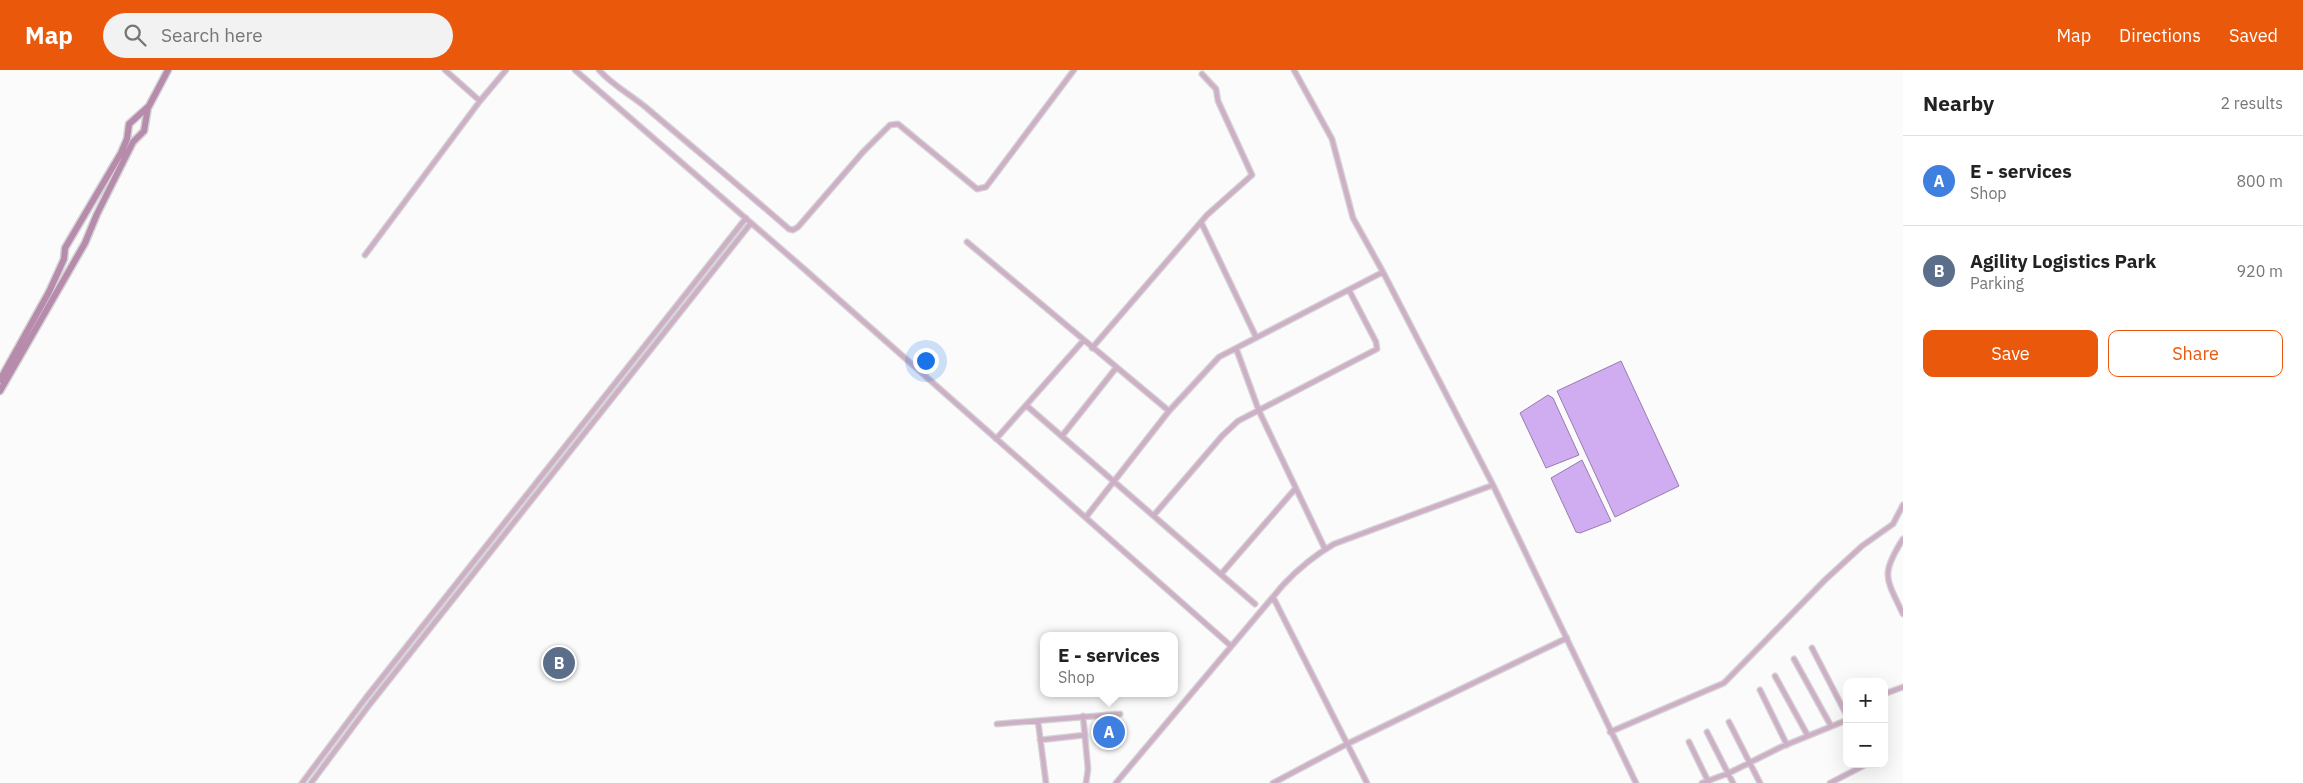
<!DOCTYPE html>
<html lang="en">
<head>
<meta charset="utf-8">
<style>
	:root { --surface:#fff; --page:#f2f2f2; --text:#222; --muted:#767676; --line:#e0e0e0; --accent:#ea580c }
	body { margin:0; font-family:"IBM Plex Sans",sans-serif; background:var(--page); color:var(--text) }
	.controls { position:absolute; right:15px; bottom:15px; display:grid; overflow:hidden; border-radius:10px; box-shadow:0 5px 20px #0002 }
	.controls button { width:45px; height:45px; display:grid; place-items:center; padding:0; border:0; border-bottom:1px solid var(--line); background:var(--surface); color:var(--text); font:25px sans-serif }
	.you { position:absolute; left:925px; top:290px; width:18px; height:18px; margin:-12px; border:4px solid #fff; border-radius:50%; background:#1a73e8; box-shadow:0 0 0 8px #1a73e833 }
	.badge { display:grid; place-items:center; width:32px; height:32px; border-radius:50%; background:var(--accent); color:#fff; font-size:16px; font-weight:700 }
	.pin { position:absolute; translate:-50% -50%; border:2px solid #fff; box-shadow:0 1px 5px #0006 }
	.popup { position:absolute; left:1040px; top:562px; width:138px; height:65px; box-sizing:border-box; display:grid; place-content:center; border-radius:10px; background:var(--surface); filter:drop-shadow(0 1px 4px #0005); font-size:16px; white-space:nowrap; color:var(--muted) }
	.popup b { font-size:19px; color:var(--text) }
	.popup::after { content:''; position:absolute; left:50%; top:100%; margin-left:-10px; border:10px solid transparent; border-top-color:var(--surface) }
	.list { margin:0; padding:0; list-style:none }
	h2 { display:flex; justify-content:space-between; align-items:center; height:65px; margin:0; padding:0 20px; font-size:21px }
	h2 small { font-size:16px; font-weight:400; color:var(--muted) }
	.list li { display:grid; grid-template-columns:32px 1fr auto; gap:15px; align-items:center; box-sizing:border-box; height:90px; padding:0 20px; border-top:1px solid var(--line) }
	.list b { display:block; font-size:19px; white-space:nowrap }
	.list p { margin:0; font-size:16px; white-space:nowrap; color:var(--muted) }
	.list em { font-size:16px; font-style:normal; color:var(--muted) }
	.actions { display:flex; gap:10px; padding:15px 20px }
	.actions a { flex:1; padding:11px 0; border:1px solid var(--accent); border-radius:10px; text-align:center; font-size:18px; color:var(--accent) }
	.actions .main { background:var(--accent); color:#fff }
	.icon { flex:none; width:28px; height:28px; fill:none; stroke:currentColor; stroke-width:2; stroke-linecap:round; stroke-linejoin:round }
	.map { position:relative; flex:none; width:1903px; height:713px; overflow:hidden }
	header { display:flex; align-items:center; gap:30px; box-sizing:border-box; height:70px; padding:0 25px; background:var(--accent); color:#fff }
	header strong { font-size:24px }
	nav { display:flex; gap:28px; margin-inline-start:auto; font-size:18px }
	.search { width:350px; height:45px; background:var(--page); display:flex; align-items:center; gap:12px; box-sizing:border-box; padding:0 18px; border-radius:28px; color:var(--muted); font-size:19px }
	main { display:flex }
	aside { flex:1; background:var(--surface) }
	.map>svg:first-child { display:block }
</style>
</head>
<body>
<header>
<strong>Map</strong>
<div class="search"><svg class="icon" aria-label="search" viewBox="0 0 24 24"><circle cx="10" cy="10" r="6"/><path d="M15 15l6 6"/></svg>Search here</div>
<nav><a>Map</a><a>Directions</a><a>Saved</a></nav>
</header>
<main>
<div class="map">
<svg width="1903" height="713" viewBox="0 0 1903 713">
	<rect width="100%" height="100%" fill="#fbfbfb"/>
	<path fill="#d0acf1" stroke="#987cad" d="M1621,291L1679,416L1615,447L1557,321Z
		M1548,325L1553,328L1579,385L1546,398L1520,343Z
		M1582,390L1611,451L1580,463L1576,462L1551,408Z"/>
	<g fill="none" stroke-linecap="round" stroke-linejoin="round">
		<g stroke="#d6d5d5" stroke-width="7">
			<path id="minor" d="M445,0L480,31
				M575,0L803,198L1231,576
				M599,0C613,16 633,26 649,40C696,80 743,119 789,159L793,160L798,157L863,82L890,55L898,54L977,119L986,117L1074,0
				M1294,0L1332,69L1353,148L1383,202L1493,415
				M1201,152L1256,267
				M967,172L1169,341
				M365,185L480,31L506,0
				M1092,278L1207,145L1252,105L1218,31L1216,19L1202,4
				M1236,278L1259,341L1325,479
				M1027,336L1255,534
				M1062,366L1116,298
				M996,369L1083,271
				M1154,445L1222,366L1238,351L1377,279L1376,272L1349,220
				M1086,447L1169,341L1219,287L1383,202
				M1903,469C1880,505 1886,508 1903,544
				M1222,503L1295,419
				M1273,527L1367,713
				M1812,578L1847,646
				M1794,589L1831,656
				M1775,606L1808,666
				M1760,620L1787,675
				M1884,624L1903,617
				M1116,644L1119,666
				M1083,646L1088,699L1086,713
				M1038,651L1046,713
				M1729,652L1760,713
				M997,654L1120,644
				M1610,662L1724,613L1825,510L1862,476L1893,454L1903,435
				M1707,662L1733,713
				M1040,670L1085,665
				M1689,672L1709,713
				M1884,687V688
				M302,713L365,629L746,148
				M311,713L370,634L751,153
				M1116,713L1283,515C1298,499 1315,485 1334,474L1493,415L1636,713
				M1273,713L1347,674L1567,568
				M1702,713L1729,703L1781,677L1847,650
				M1830,713L1867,694"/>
		</g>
		<g stroke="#d6d5d5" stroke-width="9">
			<path id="secondary" d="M0,310L49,222L64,189L65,178L121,83L127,69L129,54L149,36L168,0
				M0,321L85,173L97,144L133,72L144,61L148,37"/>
		</g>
		<use href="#minor" stroke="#ceb0c6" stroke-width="4.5"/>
		<use href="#secondary" stroke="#b68bac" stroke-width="6"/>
	</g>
</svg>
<div class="controls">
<button>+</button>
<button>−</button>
</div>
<div class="you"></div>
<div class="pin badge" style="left:1109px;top:662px;background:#3f7fe0">A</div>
<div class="popup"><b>E - services</b>Shop</div>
<div class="pin badge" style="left:559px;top:593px;background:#5c6f8a">B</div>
</div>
<aside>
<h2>Nearby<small>2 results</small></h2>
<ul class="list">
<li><span class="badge" style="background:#3f7fe0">A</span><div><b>E - services</b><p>Shop</p></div><em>800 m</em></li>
<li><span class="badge" style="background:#5c6f8a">B</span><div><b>Agility Logistics Park</b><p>Parking</p></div><em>920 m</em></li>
</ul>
<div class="actions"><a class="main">Save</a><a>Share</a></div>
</aside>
</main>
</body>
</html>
